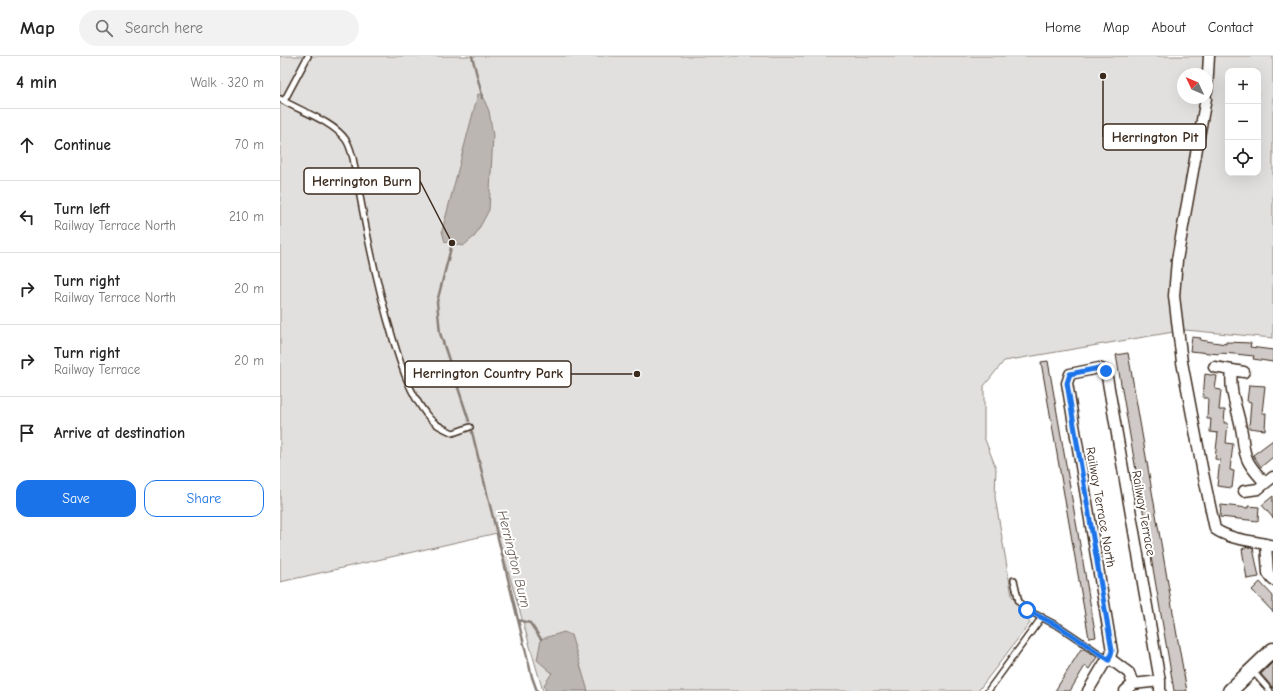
<!DOCTYPE html>
<html lang="en">
<head>
<meta charset="utf-8">
<style>
	:root { --surface:#fff; --page:#f2f2f2; --text:#222; --muted:#767676; --line:#e0e0e0; --accent:#1a73e8 }
	body { margin:0; font-family:"Comic Neue",sans-serif; background:var(--page); color:var(--text) }
	.controls { position:absolute; right:12px; top:12px; display:grid; overflow:hidden; border-radius:8px; box-shadow:0 4px 16px #0002 }
	.controls button { width:36px; height:36px; display:grid; place-items:center; padding:0; border:0; border-bottom:1px solid var(--line); background:var(--surface); color:var(--text); font:20px sans-serif }
	.compass { position:absolute; left:897px; top:12px; width:36px; height:36px; border-radius:50%; background:var(--surface); box-shadow:0 4px 16px #0002; rotate:314deg }
	.stop { position:absolute; width:12px; height:12px; margin:-9px; border:3px solid #1a73e8; border-radius:50%; background:#fff }
	.stop.end { background:#1a73e8; border-color:#fff; box-shadow:0 1px 4px #0008 }
	.list { margin:0; padding:0; list-style:none }
	h2 { display:flex; justify-content:space-between; align-items:center; height:52px; margin:0; padding:0 16px; font-size:17px }
	h2 small { font-size:13px; font-weight:400; color:var(--muted) }
	.list li { display:grid; grid-template-columns:26px 1fr auto; gap:12px; align-items:center; box-sizing:border-box; height:72px; padding:0 16px; border-top:1px solid var(--line) }
	.list b { display:block; font-size:15px; white-space:nowrap }
	.list p { margin:0; font-size:13px; white-space:nowrap; color:var(--muted) }
	.list em { font-size:13px; font-style:normal; color:var(--muted) }
	.actions { display:flex; gap:8px; padding:12px 16px }
	.actions a { flex:1; padding:9px 0; border:1px solid var(--accent); border-radius:12px; text-align:center; font-size:14px; color:var(--accent) }
	.actions .main { background:var(--accent); color:#fff }
	.icon { flex:none; width:22px; height:22px; fill:none; stroke:currentColor; stroke-width:2; stroke-linecap:round; stroke-linejoin:round }
	.map { position:relative; flex:none; width:993px; height:635px; overflow:hidden }
	header { display:flex; align-items:center; gap:24px; box-sizing:border-box; height:56px; padding:0 20px; background:var(--surface); border-bottom:1px solid var(--line) }
	header strong { font-size:19px }
	nav { display:flex; gap:22px; margin-inline-start:auto; font-size:14px }
	.search { width:280px; height:36px; background:var(--page); display:flex; align-items:center; gap:10px; box-sizing:border-box; padding:0 14px; border-radius:22px; color:var(--muted); font-size:15px }
	main { display:flex }
	aside { flex:1; background:var(--surface) }
	.map>svg:first-child { display:block }
</style>
</head>
<body>
<header>
<strong>Map</strong>
<div class="search"><svg class="icon" aria-label="search" viewBox="0 0 24 24"><circle cx="10" cy="10" r="6"/><path d="M15 15l6 6"/></svg>Search here</div>
<nav><a>Home</a><a>Map</a><a>About</a><a>Contact</a></nav>
</header>
<main>
<aside>
<h2>4 min<small>Walk · 320 m</small></h2>
<ul class="list">
<li><svg class="icon" aria-label="ahead" viewBox="0 0 24 24"><path d="M12 20V5M6 11l6-6 6 6"/></svg><div><b>Continue</b></div><em>70 m</em></li>
<li><svg class="icon" aria-label="left" viewBox="0 0 24 24"><path d="M17 20v-9H6M10 6l-5 5 5 5"/></svg><div><b>Turn left</b><p>Railway Terrace North</p></div><em>210 m</em></li>
<li><svg class="icon" aria-label="right" viewBox="0 0 24 24"><path d="M7 20v-9h11M14 6l5 5-5 5"/></svg><div><b>Turn right</b><p>Railway Terrace North</p></div><em>20 m</em></li>
<li><svg class="icon" aria-label="right" viewBox="0 0 24 24"><path d="M7 20v-9h11M14 6l5 5-5 5"/></svg><div><b>Turn right</b><p>Railway Terrace</p></div><em>20 m</em></li>
<li><svg class="icon" aria-label="arrive" viewBox="0 0 24 24"><path d="M6 21V4h12l-3 4 3 4H6"/></svg><div><b>Arrive at destination</b></div></li>
</ul>
<div class="actions"><a class="main">Save</a><a>Share</a></div>
</aside>
<div class="map">
<svg width="993" height="635" viewBox="0 0 993 635">
	<rect width="100%" height="100%" fill="#fff"/>
	<filter id="ink" filterUnits="userSpaceOnUse"><feTurbulence type="fractalNoise" baseFrequency=".025" numOctaves="2"/><feDisplacementMap in="SourceGraphic" scale="8" xChannelSelector="R" yChannelSelector="G"/><feConvolveMatrix kernelMatrix="1 2 1 2 8 2 1 2 1" color-interpolation-filters="sRGB"/></filter>
	<g filter="url(#ink)">
		<path fill="#e2e0de" stroke="#8e857e" fill-rule="evenodd" d="M0,0H993V282L905,274L724,305L704,330V381L716,412L715,441L732,540L750,567L698,635H263L217,477L0,526ZM948,15H978V117H948ZM903,18H927V42H903Z"/>
		<path fill="#bcb6b3" stroke="#887e77" d="M198,38L202,39L209,55L213,80L209,154L195,180L183,190L165,186L162,175Z
			M284,576L291,579L308,635H266L264,629L272,617L257,604L261,583Z"/>
		<g fill="none" stroke-linecap="round" stroke-linejoin="round">
			<path stroke="#887e77" stroke-width="2.5" d="M192,0L202,39V42
				M173,184L157,246L160,277L189,365
				M192,376L252,621L257,635
				M238,564L250,567L261,583"/>
		</g>
		<path fill="#cfcac7" stroke="#3b2a1e" d="M912,281L921,282L920,284L946,288V286L971,287L970,291L993,294V306L973,303L974,300L955,298L939,297V298L910,295Z
			M848,297L898,585L907,635H894L889,605L836,299Z
			M768,305L816,581L809,582L761,306Z
			M925,318L937,320L935,333L941,334L939,354H945L944,367H948L946,387L953,388L950,414L954,415L952,432L937,430L940,404L935,403L938,377L930,376L931,363H927L928,342H923Z
			M969,329L985,330L982,357H986L985,374L969,372L971,346L967,345Z
			M993,384V401L981,411L973,399Z
			M993,440V462L982,449Z
			M941,449L968,452V450L979,451L978,465L940,461Z
			M968,491L973,492L979,521L967,523L962,493Z
			M980,526L993,540V556L972,534Z
			M801,593H804L817,601L809,613L805,610L790,635H775Z
			M993,606V632L981,618Z"/>
		<g fill="none" stroke-linecap="round" stroke-linejoin="round">
			<g stroke="#3b2a1e" stroke-width="8">
				<path id="lane" d="M0,43C20,55 53,65 66,84C70,90 71,96 73,102C84,163 95,224 113,283C121,309 129,336 146,358C153,368 163,372 173,377L190,371
					M4,45L28,0
					M734,524L739,546L747,554L780,571L829,604
					M977,620L990,635
					M708,635L762,561"/>
			</g>
			<g stroke="#3b2a1e" stroke-width="13">
				<path id="street" d="M927,35L929,0
					M926,42L897,204L894,240L902,306L923,417L935,473C952,485 974,484 993,490
					M934,311L964,316
					M952,314C949,338 957,349 961,372C964,384 962,393 968,405C972,413 979,420 985,427
					M964,435L978,433L993,421
					M986,488L988,517L993,524
					M829,604L832,595L787,327L790,318L819,312L826,315L880,625V635
					M829,604L833,605L849,617L853,628L880,625
					M808,635L824,608L829,604
					M845,635L853,628"/>
			</g>
			<g stroke="#3b2a1e" stroke-width="17">
				<path id="secondary" d="M950,635L993,594"/>
			</g>
			<use href="#lane" stroke="#fff" stroke-width="5"/>
			<use href="#street" stroke="#fff" stroke-width="10"/>
			<use href="#secondary" stroke="#fff" stroke-width="14"/>
		</g>
	</g>
	<g fill="none" stroke-linecap="round" stroke-linejoin="round" filter="url(#ink)">
		<path stroke="#1a73e8" stroke-width="5" d="M747,554L780,571L829,604L832,595L787,327L790,318L819,312L826,315"/>
	</g>
	<g text-anchor="middle" dominant-baseline="central" stroke-width="4" stroke-linejoin="round" paint-order="stroke">
		<g font-size="13" fill="#3b2a1e" stroke="#fff">
			<text transform="translate(821 451) rotate(80)">Railway Terrace North</text>
			<text transform="translate(864 457) rotate(80)">Railway Terrace</text>
		</g>
		<g font-size="14" font-style="italic" fill="#685b52" stroke="#fff">
			<text transform="translate(234 503) rotate(76)">Herrington Burn</text>
		</g>
	</g>
	<path fill="none" stroke="#3b2a1e" stroke-width="1.5" d="M823 20L823 81M172 187L140 125M357 318L291 318"/>
	<g fill="#3b2a1e" stroke="#fff" stroke-width="1.5">
		<circle cx="823" cy="20" r="4"/>
		<circle cx="172" cy="187" r="4"/>
		<circle cx="357" cy="318" r="4"/>
	</g>
	<g fill="#fff" stroke="#3b2a1e" stroke-width="1.5">
		<rect x="823" y="68" width="103" height="26" rx="4"/>
		<rect x="24" y="112" width="116" height="26" rx="4"/>
		<rect x="125" y="305" width="166" height="26" rx="4"/>
	</g>
	<g font-size="14" text-anchor="middle" font-weight="bold" fill="#3b2a1e">
		<text x="875" y="86">Herrington Pit</text>
		<text x="82" y="130">Herrington Burn</text>
		<text x="208" y="322">Herrington Country Park</text>
	</g>
</svg>
<div class="controls">
<button>+</button>
<button>−</button>
<button><svg class="icon" aria-label="locate" viewBox="0 0 24 24"><circle cx="12" cy="12" r="6"/><path d="M12 2v4M12 18v4M2 12h4M18 12h4"/></svg></button>
</div>
<svg class="compass" viewBox="-18 -18 36 36"><path d="M0-13l5 13h-10z" fill="#e53935"/><path d="M0 13l5-13h-10z" fill="#767676"/></svg>
<div class="stop" style="left:747px;top:554px"></div>
<div class="stop end" style="left:826px;top:315px"></div>
</div>
</main>
</body>
</html>
